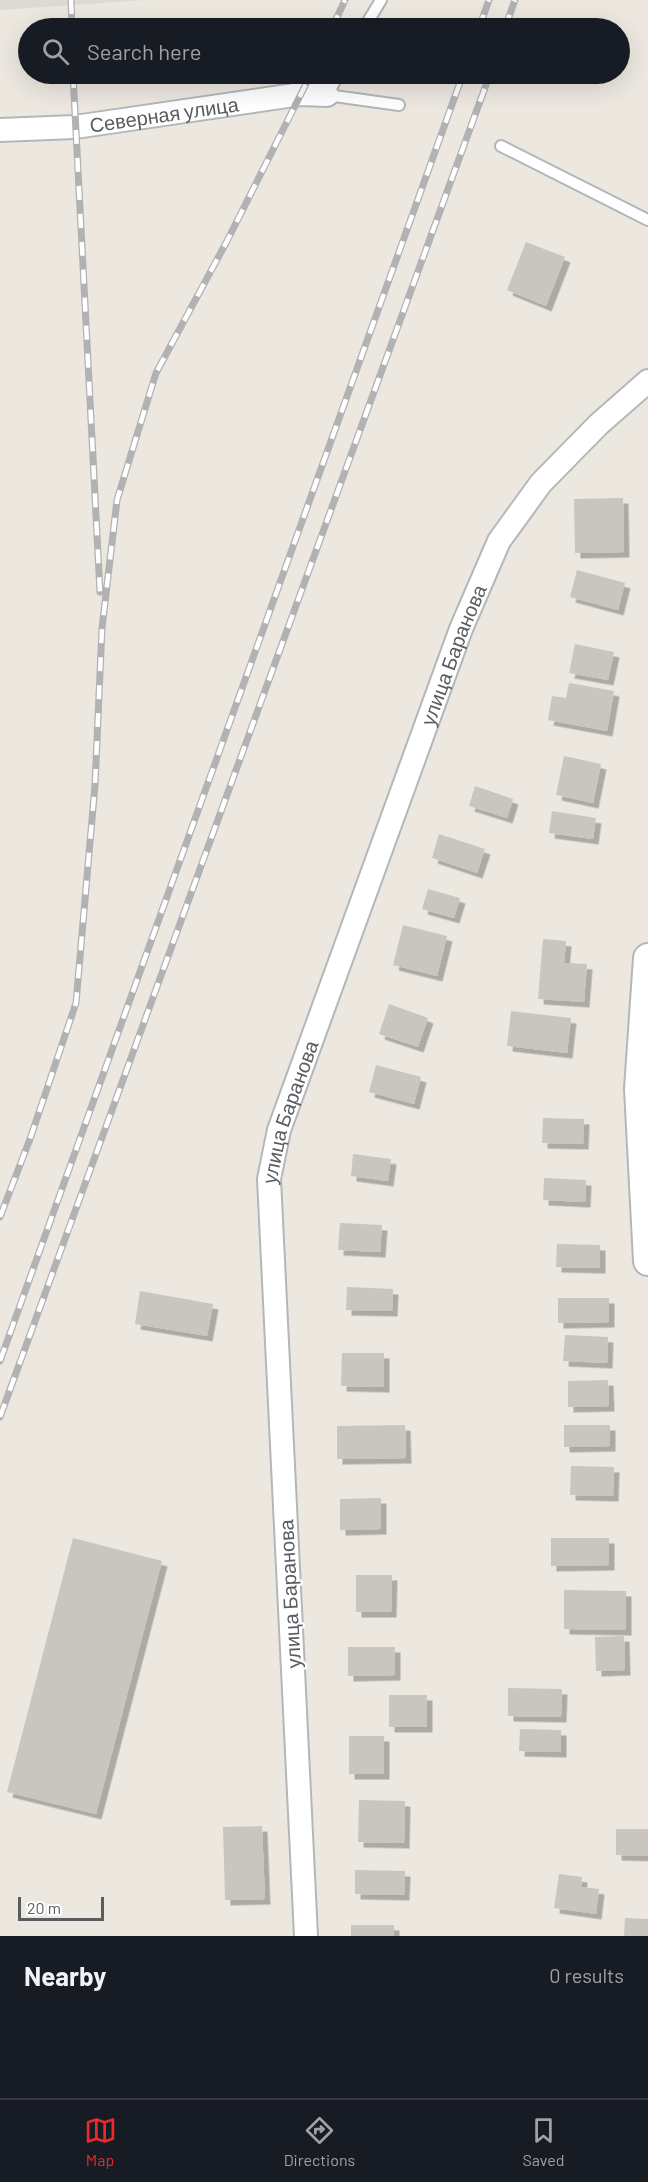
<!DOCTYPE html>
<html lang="en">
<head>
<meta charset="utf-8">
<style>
	:root { --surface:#171b24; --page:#242831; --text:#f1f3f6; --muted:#9ea1a6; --line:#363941; --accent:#e82a2a }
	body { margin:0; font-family:Barlow,sans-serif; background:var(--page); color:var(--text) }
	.scale { position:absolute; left:18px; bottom:15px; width:86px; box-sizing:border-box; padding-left:6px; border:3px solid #595d61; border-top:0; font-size:16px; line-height:21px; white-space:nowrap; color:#595d61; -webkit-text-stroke:4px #fff; paint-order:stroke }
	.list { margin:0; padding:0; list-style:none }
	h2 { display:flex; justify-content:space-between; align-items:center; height:78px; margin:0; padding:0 24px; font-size:26px }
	h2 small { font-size:20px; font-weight:400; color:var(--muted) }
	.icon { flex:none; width:33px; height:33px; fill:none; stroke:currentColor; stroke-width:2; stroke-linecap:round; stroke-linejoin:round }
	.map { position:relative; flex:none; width:648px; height:1936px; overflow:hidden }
	.search { position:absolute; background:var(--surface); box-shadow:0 6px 24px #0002; left:18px; right:18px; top:18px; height:66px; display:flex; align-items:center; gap:15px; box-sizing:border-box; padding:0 21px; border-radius:33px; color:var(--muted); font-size:22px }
	.sheet { height:162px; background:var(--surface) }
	nav { display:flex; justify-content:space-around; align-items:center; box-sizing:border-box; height:84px; border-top:2px solid var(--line); background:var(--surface); font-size:16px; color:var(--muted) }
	nav a { display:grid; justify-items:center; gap:3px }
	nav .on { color:var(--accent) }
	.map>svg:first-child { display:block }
</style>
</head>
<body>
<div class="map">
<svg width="648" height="1936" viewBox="0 0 648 1936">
	<defs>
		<filter id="shadow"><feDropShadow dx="5.5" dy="5.5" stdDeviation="0" flood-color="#0004"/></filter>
	</defs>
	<rect width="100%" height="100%" fill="#ece8e0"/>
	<path fill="#dddad5" d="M0,0H146L0,10Z"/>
	<path fill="#c9c5bf" filter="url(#shadow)" d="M526,242L565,257L546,306L507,290Z
		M623,498L624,552L575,553L574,499Z
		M577,570L625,583L618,610L570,597Z
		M575,644L614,652L608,680L569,673Z
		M569,683L614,691L607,731L548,720L552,696L566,698Z
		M564,756L601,764L593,803L556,795Z
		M475,786L513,799L507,818L469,806Z
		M552,811L596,818L593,839L549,833Z
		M439,834L485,849L477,873L432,858Z
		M428,889L460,898L454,918L422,909Z
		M403,925L447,936L437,976L393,965Z
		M543,939L566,941L564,963L587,964L584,1002L538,999Z
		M389,1004L428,1018L418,1047L379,1034Z
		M511,1011L571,1018L567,1053L507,1046Z
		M376,1065L421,1077L414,1104L369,1092Z
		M543,1118L584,1119L583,1144L542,1143Z
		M353,1154L391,1159L388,1181L351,1176Z
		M544,1178L586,1180L585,1202L543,1200Z
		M340,1223L382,1225L380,1252L338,1250Z
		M557,1244L600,1245V1268L556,1267Z
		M347,1287L393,1289L392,1311L346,1310Z
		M140,1291L213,1304L207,1336L135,1324Z
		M558,1298H609V1322L558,1323Z
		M565,1335L608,1337L607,1363L563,1361Z
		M342,1353H384V1387L341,1386Z
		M608,1380L609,1406L568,1407V1381Z
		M405,1425L406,1458L337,1459V1426Z
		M564,1425H610V1446L564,1447Z
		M571,1466L614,1467L613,1496L570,1495Z
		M381,1498V1529L340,1530V1499Z
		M73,1538L162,1561L96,1814L7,1792Z
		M551,1538H609V1565L551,1566Z
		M356,1575H392L391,1612H356Z
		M564,1590L626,1591V1630L564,1629Z
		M624,1636L625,1670L596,1671L595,1637Z
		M348,1647H395V1675L348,1676Z
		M508,1688L562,1689L561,1717L508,1716Z
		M389,1695H427V1727H389Z
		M520,1729L561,1730V1752L519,1751Z
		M349,1736H384V1774H349Z
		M359,1800L405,1801L404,1843L358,1842Z
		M262,1826L265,1899L225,1900L223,1827Z
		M616,1829H648V1856L616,1855Z
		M355,1870L405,1871L404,1895L355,1894Z
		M559,1874L582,1877L581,1887L599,1889L596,1914L554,1908Z
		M625,1918L648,1919V1936H624Z
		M351,1925H394V1936H351Z"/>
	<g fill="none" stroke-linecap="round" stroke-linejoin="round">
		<g stroke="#b3b7bb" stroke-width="14">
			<path id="service" d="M364,28L381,0
				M339,74L327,95L399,105
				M501,146L648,220"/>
		</g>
		<g stroke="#b3b7bb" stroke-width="26">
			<g id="minor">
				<path id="s1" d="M0,130L75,127L301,94L327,95"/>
				<path id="s2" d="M306,1936L269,1179L279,1130L461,629L499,541L541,483L599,424L648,381"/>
			</g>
		</g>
		<g stroke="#b3b7bb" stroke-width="32">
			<path id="tertiary" d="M648,958L639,1089L648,1261"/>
		</g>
		<use href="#service" stroke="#fff" stroke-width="10"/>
		<use href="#minor" stroke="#fff" stroke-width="22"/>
		<use href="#tertiary" stroke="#fff" stroke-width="28"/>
		<g stroke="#b1b2b2" stroke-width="7">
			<path id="rail" d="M71,0L72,28
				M332,28L345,0
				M479,28L489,0
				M505,28L515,0
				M73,74L100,592
				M0,1217L30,1139L76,1003L95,785L102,628L117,500L156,373L227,241L311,74
				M0,1361L463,74
				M0,1417L490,74"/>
		</g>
		<use href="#rail" stroke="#fff" stroke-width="4.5" stroke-dasharray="14" stroke-linecap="butt"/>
	</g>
	<g text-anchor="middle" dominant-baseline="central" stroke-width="4.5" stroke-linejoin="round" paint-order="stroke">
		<g font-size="20" fill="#595d61" stroke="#fff">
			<text stroke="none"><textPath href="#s1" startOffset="165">Северная улица</textPath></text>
			<text stroke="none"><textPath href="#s2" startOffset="1314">улица Баранова</textPath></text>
			<text stroke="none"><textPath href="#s2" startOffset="828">улица Баранова</textPath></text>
			<text transform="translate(289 1594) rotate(-93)">улица Баранова</text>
		</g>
	</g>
</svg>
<div class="scale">20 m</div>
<div class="search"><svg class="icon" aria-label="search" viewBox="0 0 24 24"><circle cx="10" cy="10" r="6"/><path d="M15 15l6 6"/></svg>Search here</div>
</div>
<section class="sheet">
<h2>Nearby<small>0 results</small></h2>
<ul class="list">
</ul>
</section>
<nav>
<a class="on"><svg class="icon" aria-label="map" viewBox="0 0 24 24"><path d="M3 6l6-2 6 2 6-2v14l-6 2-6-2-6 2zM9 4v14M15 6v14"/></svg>Map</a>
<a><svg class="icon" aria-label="directions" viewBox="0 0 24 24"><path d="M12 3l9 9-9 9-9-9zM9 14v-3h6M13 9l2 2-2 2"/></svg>Directions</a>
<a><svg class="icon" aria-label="saved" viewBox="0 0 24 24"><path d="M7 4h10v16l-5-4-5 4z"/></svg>Saved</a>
</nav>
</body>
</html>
